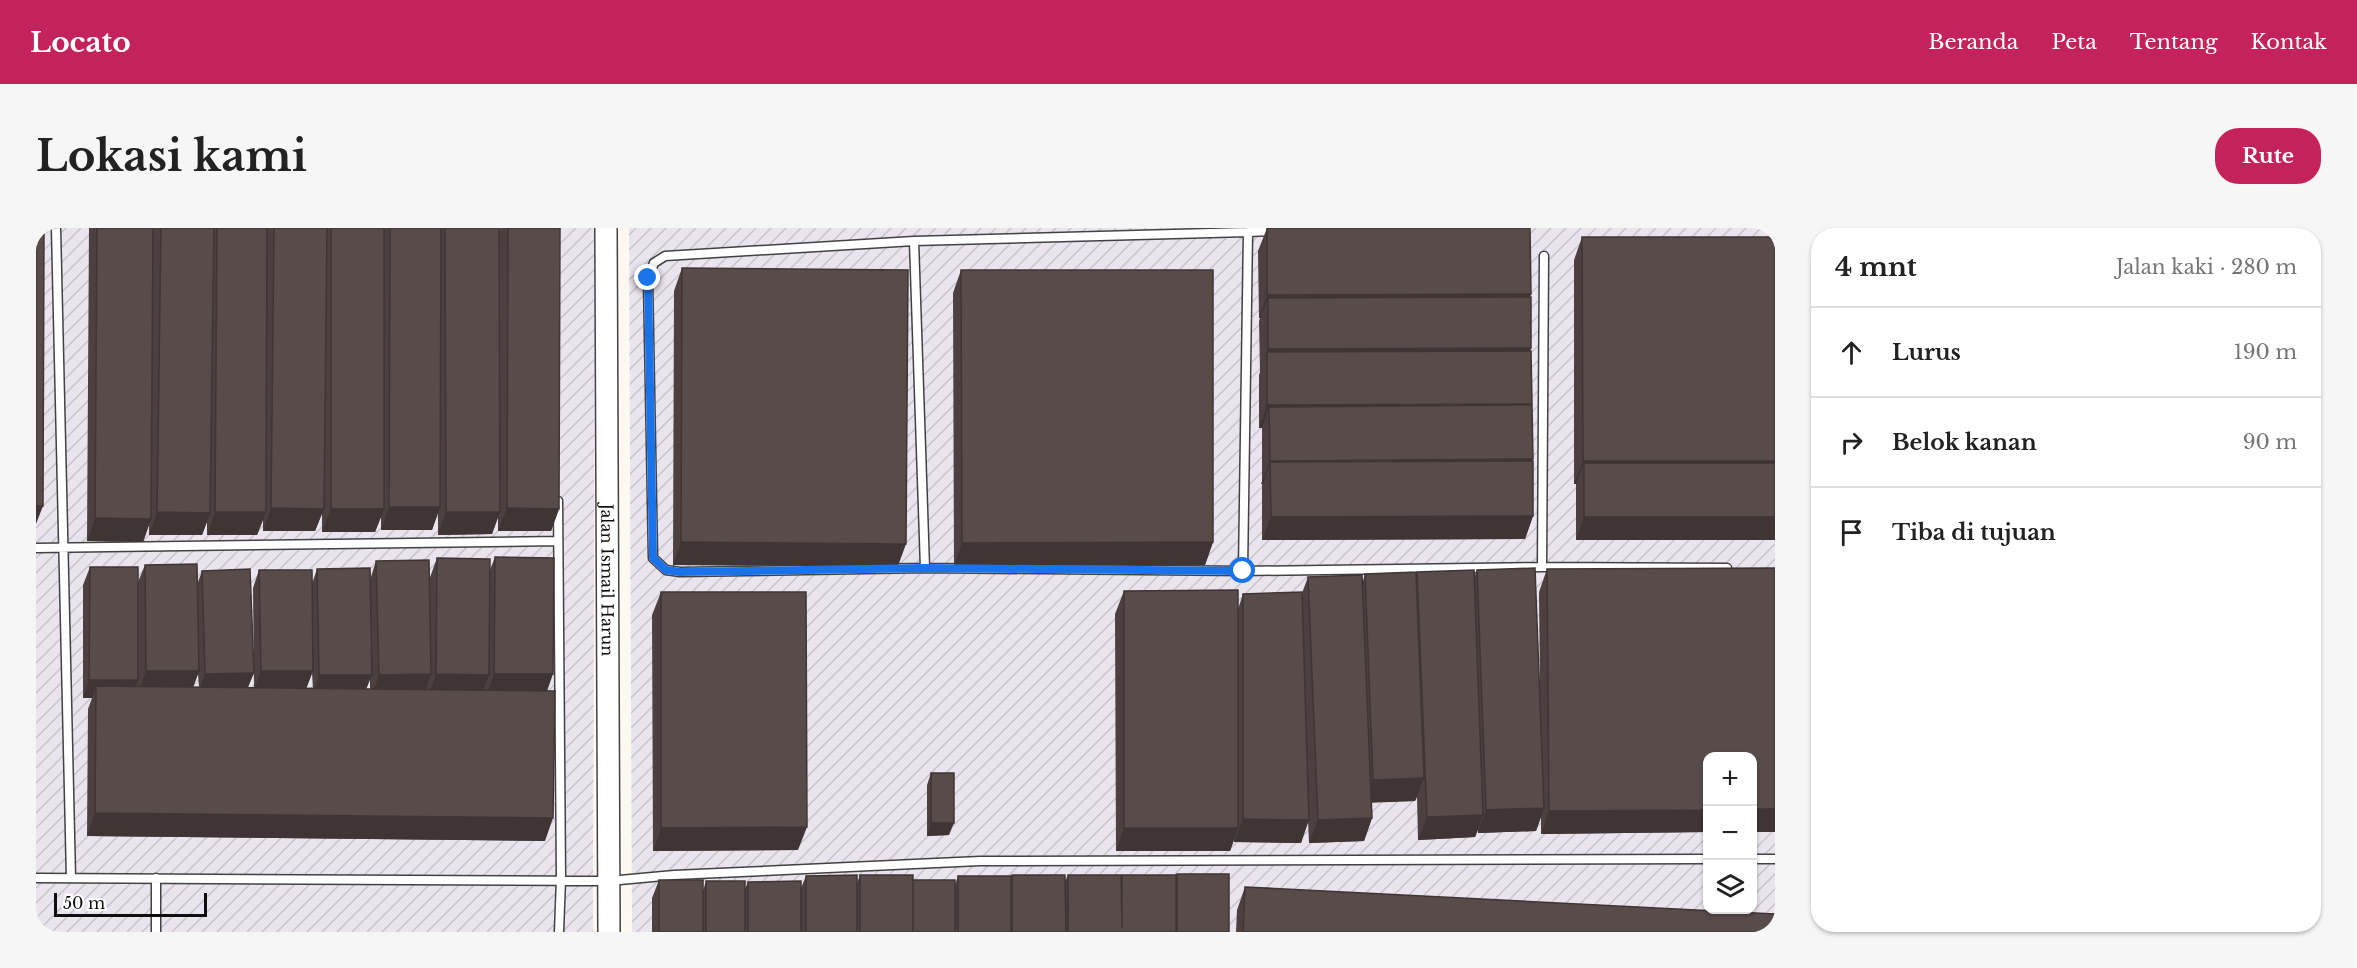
<!DOCTYPE html>
<html lang="id">
<head>
<meta charset="utf-8">
<style>
	:root { --surface:#fff; --page:#f6f6f6; --text:#222; --muted:#767676; --line:#e0e0e0; --accent:#c4225a }
	body { margin:0; font-family:"Libre Baskerville",serif; background:var(--page); color:var(--text) }
	.controls { position:absolute; right:18px; bottom:18px; display:grid; overflow:hidden; border-radius:12px; box-shadow:0 2px 4px #0004 }
	.controls button { width:54px; height:54px; display:grid; place-items:center; padding:0; border:0; border-bottom:2px solid var(--line); background:var(--surface); color:var(--text); font:30px sans-serif }
	.scale { position:absolute; left:18px; bottom:15px; width:153px; box-sizing:border-box; padding-left:6px; border:3px solid #0f0f0f; border-top:0; font-size:16px; line-height:21px; white-space:nowrap; color:#0f0f0f; -webkit-text-stroke:4px #fff; paint-order:stroke }
	.stop { position:absolute; width:18px; height:18px; margin:-14px; border:4px solid #1a73e8; border-radius:50%; background:#fff }
	.stop.end { background:#1a73e8; border-color:#fff; box-shadow:0 2px 6px #0008 }
	.list { margin:0; padding:0; list-style:none }
	h2 { display:flex; justify-content:space-between; align-items:center; height:78px; margin:0; padding:0 24px; font-size:26px }
	h2 small { font-size:20px; font-weight:400; color:var(--muted) }
	.list li { display:grid; grid-template-columns:39px 1fr auto; gap:18px; align-items:center; box-sizing:border-box; height:90px; padding:0 24px; border-top:2px solid var(--line) }
	.list b { display:block; font-size:22px; white-space:nowrap }
	.list em { font-size:20px; font-style:normal; color:var(--muted) }
	.icon { flex:none; width:33px; height:33px; fill:none; stroke:currentColor; stroke-width:2; stroke-linecap:round; stroke-linejoin:round }
	.map { position:relative; flex:none; width:1739px; height:704px; overflow:hidden; border-radius:24px }
	header { display:flex; align-items:center; gap:36px; box-sizing:border-box; height:84px; padding:0 30px; background:var(--accent); color:#fff }
	header strong { font-size:28px }
	nav { display:flex; gap:33px; margin-inline-start:auto; font-size:21px }
	.intro { display:flex; align-items:center; justify-content:space-between; box-sizing:border-box; height:144px; padding:0 36px }
	h1 { margin:0; font-size:42px }
	.button { padding:15px 27px; border-radius:24px; background:var(--accent); color:#fff; font-size:21px; font-weight:700 }
	main { display:flex; gap:36px; padding:0 36px }
	aside { flex:1; background:var(--surface); border-radius:24px; box-shadow:0 2px 4px #0004 }
	.map>svg:first-child { display:block }
</style>
</head>
<body>
<header>
<strong>Locato</strong>
<nav><a>Beranda</a><a>Peta</a><a>Tentang</a><a>Kontak</a></nav>
</header>
<div class="intro"><h1>Lokasi kami</h1><a class="button">Rute</a></div>
<main>
<div class="map">
<svg width="1739" height="704" viewBox="0 0 1739 704">
	<defs>
		<pattern id="industrial-furrows" width="10" height="10" patternUnits="userSpaceOnUse" patternTransform="scale(1.5)"><rect width="10" height="10" fill="#eae4ee"/><path d="M-1 1l2-2M0 10L10 0M9 11l2-2" fill="none" stroke="#c8c2cb"/></pattern>
	</defs>
	<rect width="100%" height="100%" fill="#fff8f1"/>
	<path fill="url(#industrial-furrows)" fill-rule="evenodd" d="M0,0H559L557,704H0Z
		M593,0H1739V704H596ZM1672,528H1716V682H1672Z"/>
	<g fill="none" stroke-linecap="round" stroke-linejoin="round">
		<g stroke="#424242" stroke-width="11">
			<path id="service" d="M20,0L35,650
				M1212,4L1239,3
				M878,13L889,340
				M522,273L525,651L523,704
				M0,320L522,313
				M1506,339L1508,28
				M1207,343L1212,4L878,13L629,28L618,35L612,50L617,330L630,342L644,344L889,340L1207,343L1506,339L1691,340
				M1716,631H1739
				M0,650L573,653L638,647L944,633L1672,631
				M120,704V650"/>
		</g>
		<g stroke="#424242" stroke-width="24">
			<g id="tertiary">
				<path id="s1" d="M570,0L573,704"/>
			</g>
		</g>
		<use href="#service" stroke="#fff" stroke-width="8"/>
		<use href="#tertiary" stroke="#fff" stroke-width="21"/>
	</g>
	<path fill="#4c4140" fill-rule="evenodd" d="M53,0H463V79V3L464,0H472L523,281L515,303H462V289L456,306L402,307V285L396,302H345V289L339,304H286V285L279,303H227V292L221,307H171V294L166,307H113V297L107,314L51,313Z
		M1231,0L1495,66L1494,69L1495,120L1494,123L1497,288L1489,311L1226,312V200H1223V147L1224,144L1223,93L1224,90H1223L1222,23Z
		M1546,9H1739V312H1540V256H1538V32Z
		M646,40L862,338L637,337L638,63Z
		M925,42L1177,314L1169,337L918,338L917,65Z
		M459,329L511,463L509,613L51,608L52,481L56,470H47V357L54,339L102,354L109,337L162,354L166,343L212,460H218L217,360L223,342L276,356L281,341L334,352L340,333L393,352L401,330L454,342ZM276,445L277,461H270ZM162,446L163,459H157ZM334,450V461H330Z
		M1739,340V604H1716L1671,528V604L1505,606V589L1500,603L1442,605V602L1439,609L1382,612L1381,569L1379,573L1335,574L1336,590L1328,613L1273,615L1272,593L1265,615L1198,614V612L1194,623H1080L1079,386L1088,363L1202,381L1207,366L1266,365L1272,349L1327,353L1329,346L1380,347L1381,344L1438,350L1441,342L1504,465L1503,364L1511,341Z
		M625,364L762,622L617,623L616,387Z
		M895,545L913,607L891,608V557Z
		M1141,646L1193,704H616V670L623,652L667,663L670,653L709,661L712,654L765,660L770,648L821,655L824,647L877,652L919,657L922,648L975,652L976,647L1029,654L1032,647L1085,650L1086,647L1140,651Z
		M1209,659L1739,704H1200L1201,682Z"/>
	<path fill="#3e3534" d="M1495,66L1486,89L1232,70L1224,90H1223L1231,67Z
		M1495,120L1487,142L1231,124L1223,144L1232,121Z
		M1496,176L1487,198L1233,179L1226,200H1223L1231,177Z
		M1497,231L1488,254L1234,234L1227,256H1225L1234,233Z
		M1547,233H1739V256L1548,235L1540,256H1538Z
		M0,278H7L0,296Z
		M353,279H404L396,302H345Z
		M235,280L288,281L279,303H227Z
		M471,280L523,281L515,303H462Z
		M295,281H348L339,304H286Z
		M121,284L174,285L166,307H113Z
		M179,284H230L221,307H171Z
		M410,284H464L456,306L402,307Z
		M1497,288L1489,311L1226,312L1235,289Z
		M1548,289H1739V312H1540Z
		M59,290L115,291L107,314L51,313Z
		M645,314L870,316L862,338L637,337Z
		M1177,314L1169,337L918,338L926,315Z
		M110,443H163L155,465L102,466Z
		M225,443H277L270,461H218Z
		M218,445L211,462L163,464L169,446Z
		M395,446L387,469L335,470L343,447Z
		M400,446L453,447L445,470L392,469Z
		M458,446H517L509,469H450Z
		M283,447H336L329,464L277,465Z
		M53,452H102L96,470L60,458L56,470H47Z
		M1388,550L1379,573L1329,575L1337,552Z
		M1508,580L1500,603L1442,605L1450,582Z
		M1716,581H1739V604H1716Z
		M1671,582V604L1505,606L1513,583Z
		M59,585L517,590L509,613L51,608Z
		M1447,587L1439,609L1382,612L1391,589Z
		M1336,590L1328,613L1273,615L1282,592Z
		M1207,591L1273,592L1265,615L1198,614Z
		M895,595H918L913,607L891,608Z
		M771,599L762,622L617,623L625,600Z
		M1088,600H1202L1194,623H1080Z"/>
	<path fill="#584c4b" stroke="#3e3534" stroke-width="1.5" d="M0,0H8L7,278H0Z
		M61,0H117L115,291L59,290Z
		M125,0H178L174,285L121,284Z
		M181,0H231L230,284H179Z
		M238,0H291L288,281L235,280Z
		M295,0H348V281H295Z
		M354,0H405L404,279H353Z
		M409,0H463L464,284H410Z
		M472,0H524L523,281L471,280Z
		M1231,0H1494L1495,66L1231,67Z
		M1546,9H1739V233H1547Z
		M646,40L872,42L870,316L645,314Z
		M925,42H1177V314L926,315Z
		M1495,69V120L1232,121V70Z
		M1495,123L1496,176L1231,177V124Z
		M1496,177L1497,231L1234,233L1233,179Z
		M1497,233V288L1235,289L1234,234Z
		M1548,235H1739V289H1548Z
		M459,329L518,330L517,446H458Z
		M401,330L454,331L453,447L400,446Z
		M393,332L395,446L343,447L340,333Z
		M161,336L163,443H110L109,337Z
		M54,339H102V452H53Z
		M334,340L336,447H283L281,341Z
		M1499,340L1508,580L1450,582L1441,342Z
		M1739,340V581H1716V528H1671V582L1513,583L1511,341Z
		M214,341L218,445L169,446L166,343Z
		M223,342H276L277,443H225Z
		M1438,342L1447,587L1391,589L1381,344Z
		M1380,344L1388,550L1337,552L1329,346Z
		M1326,347L1336,590L1282,592L1272,349Z
		M1202,362V600H1088V363Z
		M625,364H770L771,599L625,600Z
		M1266,364L1273,592L1207,591V366Z
		M60,458L519,463L517,590L59,585Z
		M895,545H918V595H895Z
		M1141,646H1193V704H1141Z
		M821,647V704H770V648Z
		M824,647H877V704H824Z
		M976,647H1029L1030,704H976Z
		M1032,647H1085L1086,700V647H1140V704H1032Z
		M922,648H975V704H922Z
		M623,652H667V704H623Z
		M877,652H919V704H877Z
		M670,653H709V704H670Z
		M765,653V704H712V654Z
		M1209,659L1739,686V704H1207Z"/>
	<g fill="none" stroke-linecap="round" stroke-linejoin="round">
		<path stroke="#1a73e8" stroke-width="8" d="M612,50L617,330L630,342L644,344L889,340L1207,343"/>
	</g>
	<g text-anchor="middle" dominant-baseline="central" stroke-width="6" stroke-linejoin="round" paint-order="stroke">
		<g font-size="16" fill="#0f0f0f" stroke="#fff">
			<text stroke="none"><textPath href="#s1" startOffset="352">Jalan Ismail Harun</textPath></text>
		</g>
	</g>
</svg>
<div class="controls">
<button>+</button>
<button>−</button>
<button><svg class="icon" aria-label="layers" viewBox="0 0 24 24"><path d="M12 4l9 5-9 5-9-5zM3 14l9 5 9-5"/></svg></button>
</div>
<div class="scale">50 m</div>
<div class="stop" style="left:1207px;top:343px"></div>
<div class="stop end" style="left:612px;top:50px"></div>
</div>
<aside>
<h2>4 mnt<small>Jalan kaki · 280 m</small></h2>
<ul class="list">
<li><svg class="icon" aria-label="ahead" viewBox="0 0 24 24"><path d="M12 20V5M6 11l6-6 6 6"/></svg><div><b>Lurus</b></div><em>190 m</em></li>
<li><svg class="icon" aria-label="right" viewBox="0 0 24 24"><path d="M7 20v-9h11M14 6l5 5-5 5"/></svg><div><b>Belok kanan</b></div><em>90 m</em></li>
<li><svg class="icon" aria-label="arrive" viewBox="0 0 24 24"><path d="M6 21V4h12l-3 4 3 4H6"/></svg><div><b>Tiba di tujuan</b></div></li>
</ul>
</aside>
</main>
</body>
</html>
